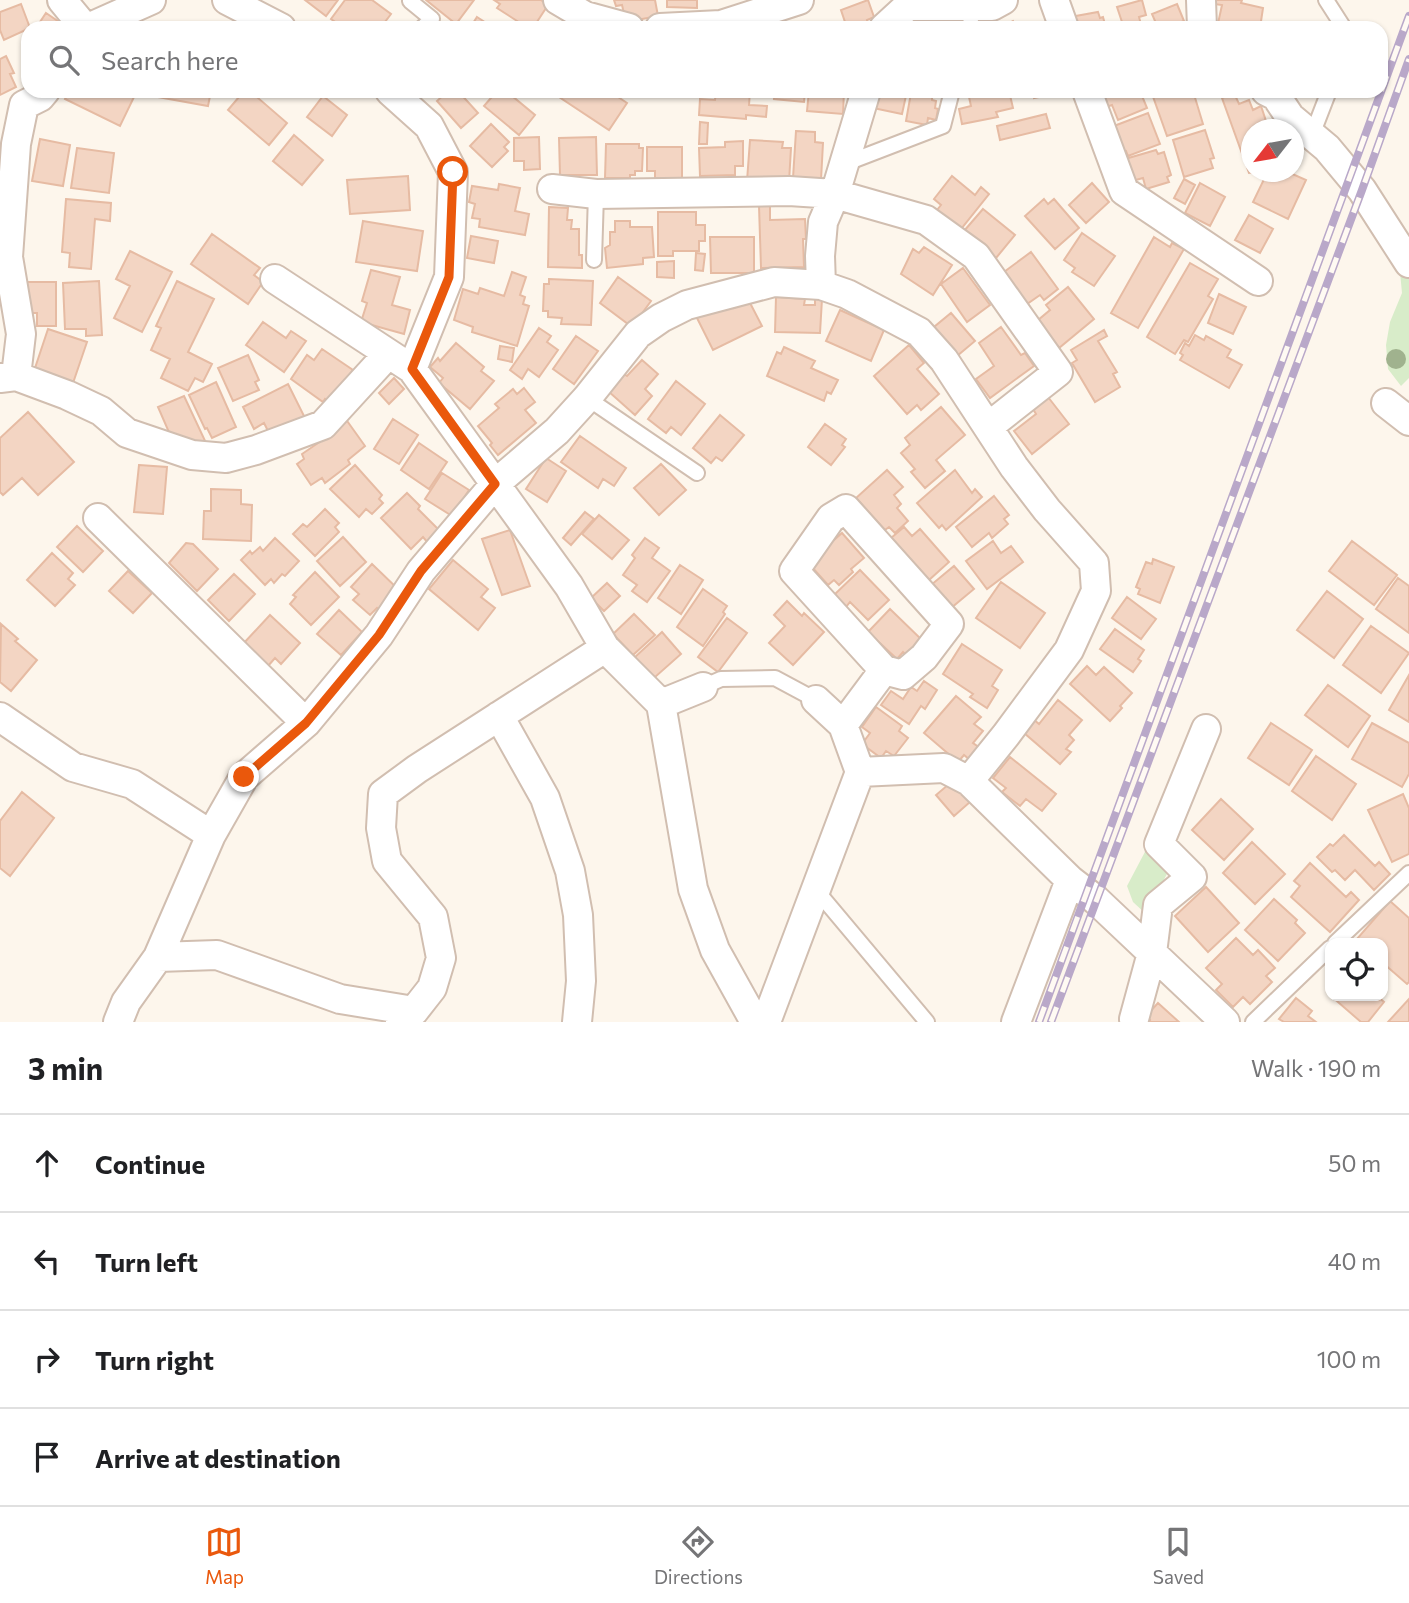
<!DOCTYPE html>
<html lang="en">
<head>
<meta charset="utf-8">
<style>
	:root { --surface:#fff; --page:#f6f6f6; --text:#202124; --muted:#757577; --line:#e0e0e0; --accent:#ea580c }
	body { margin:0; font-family:Commissioner,sans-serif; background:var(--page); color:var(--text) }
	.controls { position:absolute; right:21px; bottom:21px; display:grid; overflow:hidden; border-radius:14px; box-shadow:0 2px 5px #0004 }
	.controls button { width:63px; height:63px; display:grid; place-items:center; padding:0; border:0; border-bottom:2px solid var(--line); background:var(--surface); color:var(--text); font:35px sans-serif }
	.compass { position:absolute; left:1241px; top:119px; width:63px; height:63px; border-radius:50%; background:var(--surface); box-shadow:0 2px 5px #0004; rotate:239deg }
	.stop { position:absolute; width:21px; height:21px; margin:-16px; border:5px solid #ea580c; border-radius:50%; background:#fff }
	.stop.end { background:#ea580c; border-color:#fff; box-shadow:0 2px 7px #0008 }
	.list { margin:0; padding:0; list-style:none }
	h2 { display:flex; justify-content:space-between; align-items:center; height:91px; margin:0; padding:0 28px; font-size:30px }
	h2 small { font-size:23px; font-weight:400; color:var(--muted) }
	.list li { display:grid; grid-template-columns:46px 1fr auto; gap:21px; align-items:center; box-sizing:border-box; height:98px; padding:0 28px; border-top:2px solid var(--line) }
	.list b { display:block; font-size:26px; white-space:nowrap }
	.list em { font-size:23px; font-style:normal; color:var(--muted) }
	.icon { flex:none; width:38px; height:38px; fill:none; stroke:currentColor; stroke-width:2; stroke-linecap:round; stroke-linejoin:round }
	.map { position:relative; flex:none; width:1409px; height:1022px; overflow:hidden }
	.search { position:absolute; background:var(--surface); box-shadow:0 2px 5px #0004; left:21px; right:21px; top:21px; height:77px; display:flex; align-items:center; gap:18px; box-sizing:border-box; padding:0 24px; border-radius:21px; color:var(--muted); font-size:26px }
	.sheet { height:483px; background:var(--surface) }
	nav { display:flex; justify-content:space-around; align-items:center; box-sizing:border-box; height:98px; border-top:2px solid var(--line); background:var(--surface); font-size:19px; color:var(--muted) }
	nav a { display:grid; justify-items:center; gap:4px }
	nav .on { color:var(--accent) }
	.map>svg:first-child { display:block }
</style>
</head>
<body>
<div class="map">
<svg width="1409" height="1022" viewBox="0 0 1409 1022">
	<rect width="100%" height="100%" fill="#fdf6ec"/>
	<path fill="#d8ecc9" d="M1398,251L1409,268V378L1401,386L1388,369L1386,345L1390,322L1402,293Z
		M1147,848L1169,870L1146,914L1133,902L1127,886Z"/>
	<path fill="#f3d5c3" stroke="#e6bba3" stroke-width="2" d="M305,0H338L326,16Z
		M345,0H372L391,14L385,22L392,26L344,28L331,19Z
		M426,0H474L456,24Z
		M494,0H541L548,5L533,28H528L497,8L500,4Z
		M614,0H655L658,16L626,22L622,5L616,6Z
		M667,0H697V8L667,7Z
		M868,0L874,17L867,20L870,28H847L841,10Z
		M1142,0L1146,15L1139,17L1142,28H1124L1117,7Z
		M1215,0H1242L1241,3L1263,8L1260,28H1217L1222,5L1214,4Z
		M21,4L30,28L4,40L0,30V12Z
		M1177,4L1184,21L1166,28H1158L1152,14Z
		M1098,12L1100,18L1103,17L1106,28H1074L1070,17Z
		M46,13L65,26L63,28H36Z
		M477,17L494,28H470Z
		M899,20L922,24L921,28H897Z
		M1013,21L1017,28H1000Z
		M6,56L14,73L10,74L16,87L0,95V59Z
		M69,91H121L134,97L120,126L65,99Z
		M142,91H211L208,106L141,94Z
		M244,91H250L287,123L269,145L228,110Z
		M448,91H458L478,113L461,128L437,101Z
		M497,91H506L535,115L519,135L484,106Z
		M550,91H609L627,103L609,130Z
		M716,91H750L749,105L767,106L766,117L746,115V119L699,115L700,99L715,100Z
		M775,91H805L804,102L774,99Z
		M809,91H844L843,114L807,111Z
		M877,91H907L902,114L873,108Z
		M972,91H1009L1013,108L996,112L998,117L962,124L959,109L971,106L969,97L973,96Z
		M1032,91H1067L1034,98Z
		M1107,91H1140L1147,108L1118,120L1112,105L1106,107L1100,94Z
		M1151,91H1193L1203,124L1167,136Z
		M911,93L932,97V100L936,101L935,108L938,109L936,120L928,118L927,125L906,121Z
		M1234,93L1239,104L1249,100L1253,110L1261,106L1269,130H1252V172H1255L1249,173L1222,98Z
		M323,96L347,115L332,136L307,117Z
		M1148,113L1160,144L1128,156L1126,151L1118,154L1114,126Z
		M1046,114L1050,128L1000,140L997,126Z
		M700,122L708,123L707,144H699Z
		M491,124L509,142L504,147L508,151L492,167L470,146Z
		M1205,130L1214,158L1210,159L1213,168L1184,177L1173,140Z
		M796,131L815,132V142L823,143L821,180L793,178Z
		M294,135L323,160L302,185L273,161Z
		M539,137L540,169L524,170V161H514V138Z
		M596,137L597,175H560L559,138Z
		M40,139L70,145L63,186L32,181Z
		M750,140L783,142L782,148H791L789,182L747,181Z
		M743,141V166H735V175L700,176L699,148L725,147V142Z
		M606,144H639V148H643L642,171H635V175H630V178H605Z
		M647,147H682V179L655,178V171H647Z
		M77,148L114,153L109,193L71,188Z
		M1156,150L1158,154L1164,152L1171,175L1167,177L1169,182L1146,189L1143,178L1132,181L1125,159Z
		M1280,172H1288L1306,180L1288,219L1253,202L1267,173L1277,178Z
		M408,176L410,210L350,214L347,180Z
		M952,176L975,195L981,187L989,194L961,229L937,210L941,205L934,199Z
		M1184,179L1195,185L1185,204L1174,198Z
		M1092,183L1109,202L1086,223L1069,205Z
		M1200,183L1225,197L1210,226L1185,213Z
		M499,184L520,188L515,211L529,214L525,235L479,227L480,219L472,218L475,204L469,202L472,186L498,190Z
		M66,199L111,203L110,221L95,219L91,269L69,267L70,253L62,252Z
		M1044,199L1048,204L1054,199L1079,228L1055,249L1025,216Z
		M759,206H770V220L805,219L806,239H803L804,267L761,268Z
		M549,207L568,208L567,220H572L571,229H579V255H582V268L548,267Z
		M983,209L1015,235L996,258L964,231Z
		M658,212H696V225H705V241H699V251H673V256H658Z
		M1249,215L1273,229L1260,253L1235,240Z
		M363,221L423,231L417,271L356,262Z
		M615,221H630V227H652L654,257L643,258V264L607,268L605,248L610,245V232H615Z
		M1082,233L1115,256L1094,286L1072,272L1075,268L1064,260Z
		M212,234L260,268L254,275L263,282L248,304L191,264Z
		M471,236L498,241L494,263L467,258Z
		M710,237H754V273H711Z
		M1154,237L1170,247L1172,243L1184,249L1138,328L1111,313Z
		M924,247L952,265L933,295L901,274L913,249L919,253Z
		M130,251L172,272L142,332L114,318L130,286L116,279Z
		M1031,252L1058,289L1044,300L1040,295L1027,304L1004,272Z
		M696,253L705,254L703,271L695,270Z
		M674,261V278L657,277V262Z
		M1190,263L1218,279L1208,296L1213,299L1188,342L1184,340L1175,354L1147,337Z
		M963,268L990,305L967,322L941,284Z
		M371,270L400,277L392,305L410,310L404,334L361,322L367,303L362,301Z
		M512,272L526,277L520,295L525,297L523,304L529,306L517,346L472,332L473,327L454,320L463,289L478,294L480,288L504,296Z
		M618,277L651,301L632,327L600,303Z
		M549,279L593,281L591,325L561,324L562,318L548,317V311H543L544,284H549Z
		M99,281L102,335L86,336V329H65L63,283Z
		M177,281L214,299L188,352L212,364L203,382L195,378L188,391L161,378L170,359L151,350L161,328L156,326Z
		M27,282H56V326H37V313H27Z
		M1068,287L1094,319L1059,348L1037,321L1050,310L1046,305Z
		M1219,294L1246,307L1233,334L1208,323Z
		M776,297L805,299L804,305H815V299H822L820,333L775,332Z
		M749,301L762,326L713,350L696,316L732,303L734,308Z
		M840,310L884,330L871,361L826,341Z
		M951,313L975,341L957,356L934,327Z
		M263,322L286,338L291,331L306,341L284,372L246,345Z
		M1001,327L1021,355L1025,353L1034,366L990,398L976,379L994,366L979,343Z
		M539,328L551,336L547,342L558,350L539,377L528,369L522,379L510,370Z
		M48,329L87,342L73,383L34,371Z
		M1104,330L1107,336L1098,341L1117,372L1113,374L1120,387L1095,402L1072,363L1077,360L1071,350Z
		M1195,335L1204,340L1206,336L1231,350L1227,357L1242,365L1229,388L1180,360L1183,355L1180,353L1185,343L1189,346Z
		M576,336L598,351L574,384L553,369Z
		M456,343L484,367L481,371L494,381L470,409L439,383L443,378L430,367L438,358L440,361Z
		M909,345L924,363L917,369L939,394L921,410L917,405L907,414L874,376Z
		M500,346L514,348L512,362L498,359Z
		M784,347L815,361L811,368L838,380L831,394L827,392L824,401L767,376L777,352L781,354Z
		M322,349L353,370L331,403L325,399L323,402L291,379L307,355L314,360Z
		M248,355L259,380L255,382L259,390L233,401L218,368Z
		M642,360L658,374L645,389L652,396L635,415L608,391L624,374L627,376Z
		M394,378L404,389L389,404L379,393Z
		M676,381L705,404L681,435L671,427L666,433L648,419Z
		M216,382L236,427L212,438L207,428L205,429L189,395Z
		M288,384L305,418L270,435L264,423L254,429L243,407Z
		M524,388L535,402L525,410L536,423L498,455L490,445L492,443L478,426L499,408L495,404L513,389L517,394Z
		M184,396L207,445L171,437L158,407Z
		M1048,397L1069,424L1032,454L1014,431L1036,414L1033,409Z
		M941,407L965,435L936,460L945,471L925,488L911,472L915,469L901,453L910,445L905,438Z
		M28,412L74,462L38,495L22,478L3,495L0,492V438Z
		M720,415L744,435L722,461L716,457L711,463L693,448Z
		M345,418L365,446L348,460L350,464L325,483L322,478L311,485L297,464L304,459L302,454L321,441L319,437Z
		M393,419L418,435L399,464L374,449Z
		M825,424L846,439L842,445L845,447L831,465L808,447Z
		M580,436L626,468L614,486L603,479L598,488L561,462Z
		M419,443L447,462L429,489L401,470Z
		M546,458L566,471L547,502L526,489Z
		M661,464L686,490L659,515L634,488Z
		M139,465L167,467L163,514L134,512Z
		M355,465L382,495L379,499L383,503L372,514L366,509L359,517L330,489Z
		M887,470L903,487L894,495L901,504L897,508L908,521L895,533L889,527L885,530L856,498Z
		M955,470L972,493L975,489L982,497L946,530L942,525L939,528L917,503Z
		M442,473L469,490L452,516L425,499Z
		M211,489L241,490V504L252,505L251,541L203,539L204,511H211Z
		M407,493L420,506L418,509L440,531L428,543L423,537L411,549L381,518Z
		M994,496L1009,515L1004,519L1008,524L992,538L989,533L972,547L956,527Z
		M325,509L339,523L335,527L339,532L315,556L293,534L303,524L307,527Z
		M585,512L594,519L571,545L563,538Z
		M599,515L629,540L612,559L582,534Z
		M77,526L103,551L83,572L57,547Z
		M904,527L912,536L920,529L949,562L929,580L891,538Z
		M510,530L530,586L502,595L482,539Z
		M842,533L864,558L851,569L853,572L839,585L834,580L828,585L811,566L821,557L818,554Z
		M343,537L366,562L340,586L317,561Z
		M275,538L299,561L285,576L282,574L274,583L271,579L265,585L241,560L250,551L252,554L260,547L263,551Z
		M645,538L659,548L652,558L670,571L647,602L632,591L637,585L623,575L635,558L632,555Z
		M993,541L1001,553L1011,546L1023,562L987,589L966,561Z
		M1352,541L1397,575L1374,605L1329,571Z
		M186,543L193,544L218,569L197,591L169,563Z
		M52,553L73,573L68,579L75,585L55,606L27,580Z
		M1153,559L1174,567L1160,603L1138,594L1140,589L1136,587L1146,562L1152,564Z
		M453,560L488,589L481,597L495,608L478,630L429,589Z
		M372,564L399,590L380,611L377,608L370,615L353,600L359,594L351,587Z
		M680,565L703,580L681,614L658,598Z
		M954,566L974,589L951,608L931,585Z
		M860,570L889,600L868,620L850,602L846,607L834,595Z
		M128,571L152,593L133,613L109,591Z
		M315,572L339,597L311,625L290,604L296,597L293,595Z
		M234,574L255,594L229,621L208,600Z
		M1398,578L1409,586V633L1376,609Z
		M1001,582L1045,613L1020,648L976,618Z
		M607,583L620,596L604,611L591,598Z
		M703,589L727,606L723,612L725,614L703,646L677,627Z
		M1327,591L1363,619L1334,658L1297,630Z
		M1127,597L1156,619L1141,639L1112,618Z
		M787,601L802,616L804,613L824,632L793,665L769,643L785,626L774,615Z
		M890,609L923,641L908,657L903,652L897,659L868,632Z
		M339,610L362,632L341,655L317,634Z
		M634,614L655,635L633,655L613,634Z
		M270,615L300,643L281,664L275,658L268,666L243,644Z
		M727,618L747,633L718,672L698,657Z
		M1,624L18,639L15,641L37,660L11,691L0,682Z
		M1371,626L1409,653L1381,693L1343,665Z
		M1115,629L1144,650L1138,659L1141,661L1133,672L1100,649Z
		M662,632L681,654L654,678L634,658Z
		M962,644L1002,670L992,686L998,690L987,708L970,697L973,694L943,674Z
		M1087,666L1096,675L1104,667L1132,693L1120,706L1122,708L1110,721L1070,684Z
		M1409,675V722L1389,710Z
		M924,681L937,690L925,709L921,706L909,724L881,705L891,691L903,699L911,687L917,691Z
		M1328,685L1370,716L1348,747L1305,715Z
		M956,696L981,717L974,724L983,731L973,743L980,748L970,760L964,755L958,762L924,733Z
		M1058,700L1082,720L1069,735L1074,740L1066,749L1071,752L1060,764L1023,732L1033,719L1039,724Z
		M876,707L902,726L899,731L908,738L894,756L886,751L881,758L862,744L870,733L862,727Z
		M1271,723L1312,750L1289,785L1248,758Z
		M1372,723L1409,743V774L1402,787L1352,759Z
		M1316,756L1356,784L1332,820L1292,791Z
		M1010,757L1056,794L1042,811L1026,799L1020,806L1002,792L1006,788L993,778Z
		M949,784L955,790L958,788L970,802L954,816L936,795Z
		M22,792L54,818L10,876L0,868V821Z
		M1403,794L1409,808V854L1392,862L1368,810Z
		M1221,799L1253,829L1224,860L1192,830Z
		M1344,835L1375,866L1379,862L1390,874L1374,890L1355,870L1345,880L1335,870L1332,872L1317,857L1330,844L1333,846Z
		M1252,842L1285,874L1255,904L1223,873Z
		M1310,863L1346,897L1351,892L1359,900L1330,932L1291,897L1300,886L1294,881Z
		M1206,887L1239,923L1208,952L1175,916Z
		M1274,899L1297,920L1295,923L1305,933L1278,961L1245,930Z
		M1390,901L1409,918V982L1407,984L1383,963V943H1360L1356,940Z
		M1236,938L1253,955L1258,950L1275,968L1266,976L1272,982L1250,1004L1243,997L1233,1007L1216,990L1222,984L1206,968Z
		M1331,996H1377L1384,1002L1368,1022H1361Z
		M1296,998L1312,1011L1308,1016L1316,1022H1284L1279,1019Z
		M1409,999V1022H1388Z
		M1158,1003L1179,1022H1148L1150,1020L1146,1016Z"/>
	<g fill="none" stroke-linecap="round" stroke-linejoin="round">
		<g stroke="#d1beb0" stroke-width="18">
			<path id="service" d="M1326,0L1344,28
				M410,1L432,19L422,28
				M969,28L974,6
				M1312,135L1329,91
				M844,164L943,126L952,91
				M594,260L596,194
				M587,398L697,473
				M703,687L721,679L775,678L816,700
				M817,891L927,1022
				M1335,943L1409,873
				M1253,1022L1330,948"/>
		</g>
		<g stroke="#d1beb0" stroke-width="32">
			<path id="minor" d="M62,0L85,28
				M227,0L281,28
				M558,0L585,16L629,28
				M1054,0L1064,28
				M1201,0L1202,28
				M88,28L151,0
				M660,28L721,25L799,0
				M884,28L908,6H992L1003,0
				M390,91L429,126L453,172L449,277L412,369
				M1087,91L1124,191L1258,281
				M1266,91L1276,96L1290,117L1327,148L1362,190L1409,263
				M552,189L596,194L789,191L835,194L926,220L976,256L1058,372L988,427
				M275,279L412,369L569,586L605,648L661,704L693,889L715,950L755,1022
				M821,285L820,256L823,222L835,194L866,91
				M16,376L21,334L8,257L16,144L24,105L40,97L45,91
				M0,378L16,376L67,395L101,411L127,433L192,455L226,458L256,450L323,425L388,354
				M1386,403L1409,421
				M98,518L306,723
				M661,704L703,687
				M499,716L545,798L570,871L578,915L581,981L577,1022
				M0,717L73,767L132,784L211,835
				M843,725L884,670L903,675L924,657L949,624L846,509L831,518L794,571L884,670
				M860,772L944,768L969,781L1070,880L1096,900L1225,1022
				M158,957L217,955L340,999L414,1011
				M1134,1019L1152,953L1158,905L1192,877L1159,844L1206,729
				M118,1022L126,1002L158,957L211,835L244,777L306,723L379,635L421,571L495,484L557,431L587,398L638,334L661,318L687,305L774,282L821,285L847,294L919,332L944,360L1014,467L1047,510L1094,563L1096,591L1069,650L1006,735L969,781
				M400,1022L414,1011L432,988L441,958L433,917L387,861L381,828L383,794L417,769L605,648
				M766,1022L860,772L843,725L816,700
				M1016,1022L1070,880"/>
		</g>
		<use href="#service" stroke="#fff" stroke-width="14"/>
		<use href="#minor" stroke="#fff" stroke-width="28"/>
		<g stroke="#b9a8c9" stroke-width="8">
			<path id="rail" d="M1039,1022L1409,16
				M1051,1022L1362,190L1409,59"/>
		</g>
		<use href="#rail" stroke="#fffaf3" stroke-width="5" stroke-dasharray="16" stroke-linecap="butt"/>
	</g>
	<circle fill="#a0b28e" cx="1396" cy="359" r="10"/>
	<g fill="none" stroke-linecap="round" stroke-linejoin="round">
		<path stroke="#ea580c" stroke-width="9" d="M244,777L306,723L379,635L421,571L495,484L412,369L449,277L453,172"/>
	</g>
</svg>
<div class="controls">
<button><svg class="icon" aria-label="locate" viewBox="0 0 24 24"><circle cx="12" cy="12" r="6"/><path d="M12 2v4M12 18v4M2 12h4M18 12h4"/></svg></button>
</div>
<svg class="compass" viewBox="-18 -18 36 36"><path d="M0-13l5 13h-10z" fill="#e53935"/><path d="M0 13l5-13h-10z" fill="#757577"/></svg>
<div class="stop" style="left:453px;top:172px"></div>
<div class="stop end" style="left:244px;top:777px"></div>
<div class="search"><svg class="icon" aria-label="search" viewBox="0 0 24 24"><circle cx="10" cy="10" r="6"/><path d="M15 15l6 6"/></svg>Search here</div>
</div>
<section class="sheet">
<h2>3 min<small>Walk · 190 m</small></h2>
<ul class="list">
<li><svg class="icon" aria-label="ahead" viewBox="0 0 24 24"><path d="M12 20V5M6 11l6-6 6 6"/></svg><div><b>Continue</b></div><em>50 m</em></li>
<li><svg class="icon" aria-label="left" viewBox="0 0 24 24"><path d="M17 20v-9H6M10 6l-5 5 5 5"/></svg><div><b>Turn left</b></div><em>40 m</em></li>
<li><svg class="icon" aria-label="right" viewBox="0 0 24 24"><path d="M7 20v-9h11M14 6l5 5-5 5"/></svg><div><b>Turn right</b></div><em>100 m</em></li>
<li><svg class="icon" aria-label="arrive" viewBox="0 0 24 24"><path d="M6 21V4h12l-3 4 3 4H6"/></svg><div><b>Arrive at destination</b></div></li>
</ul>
</section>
<nav>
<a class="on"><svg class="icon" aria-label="map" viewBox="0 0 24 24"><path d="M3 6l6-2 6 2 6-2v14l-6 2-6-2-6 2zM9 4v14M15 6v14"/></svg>Map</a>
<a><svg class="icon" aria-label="directions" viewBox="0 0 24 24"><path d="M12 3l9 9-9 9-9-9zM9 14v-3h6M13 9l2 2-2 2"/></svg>Directions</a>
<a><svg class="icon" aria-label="saved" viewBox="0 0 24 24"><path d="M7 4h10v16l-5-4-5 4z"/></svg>Saved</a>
</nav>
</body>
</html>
